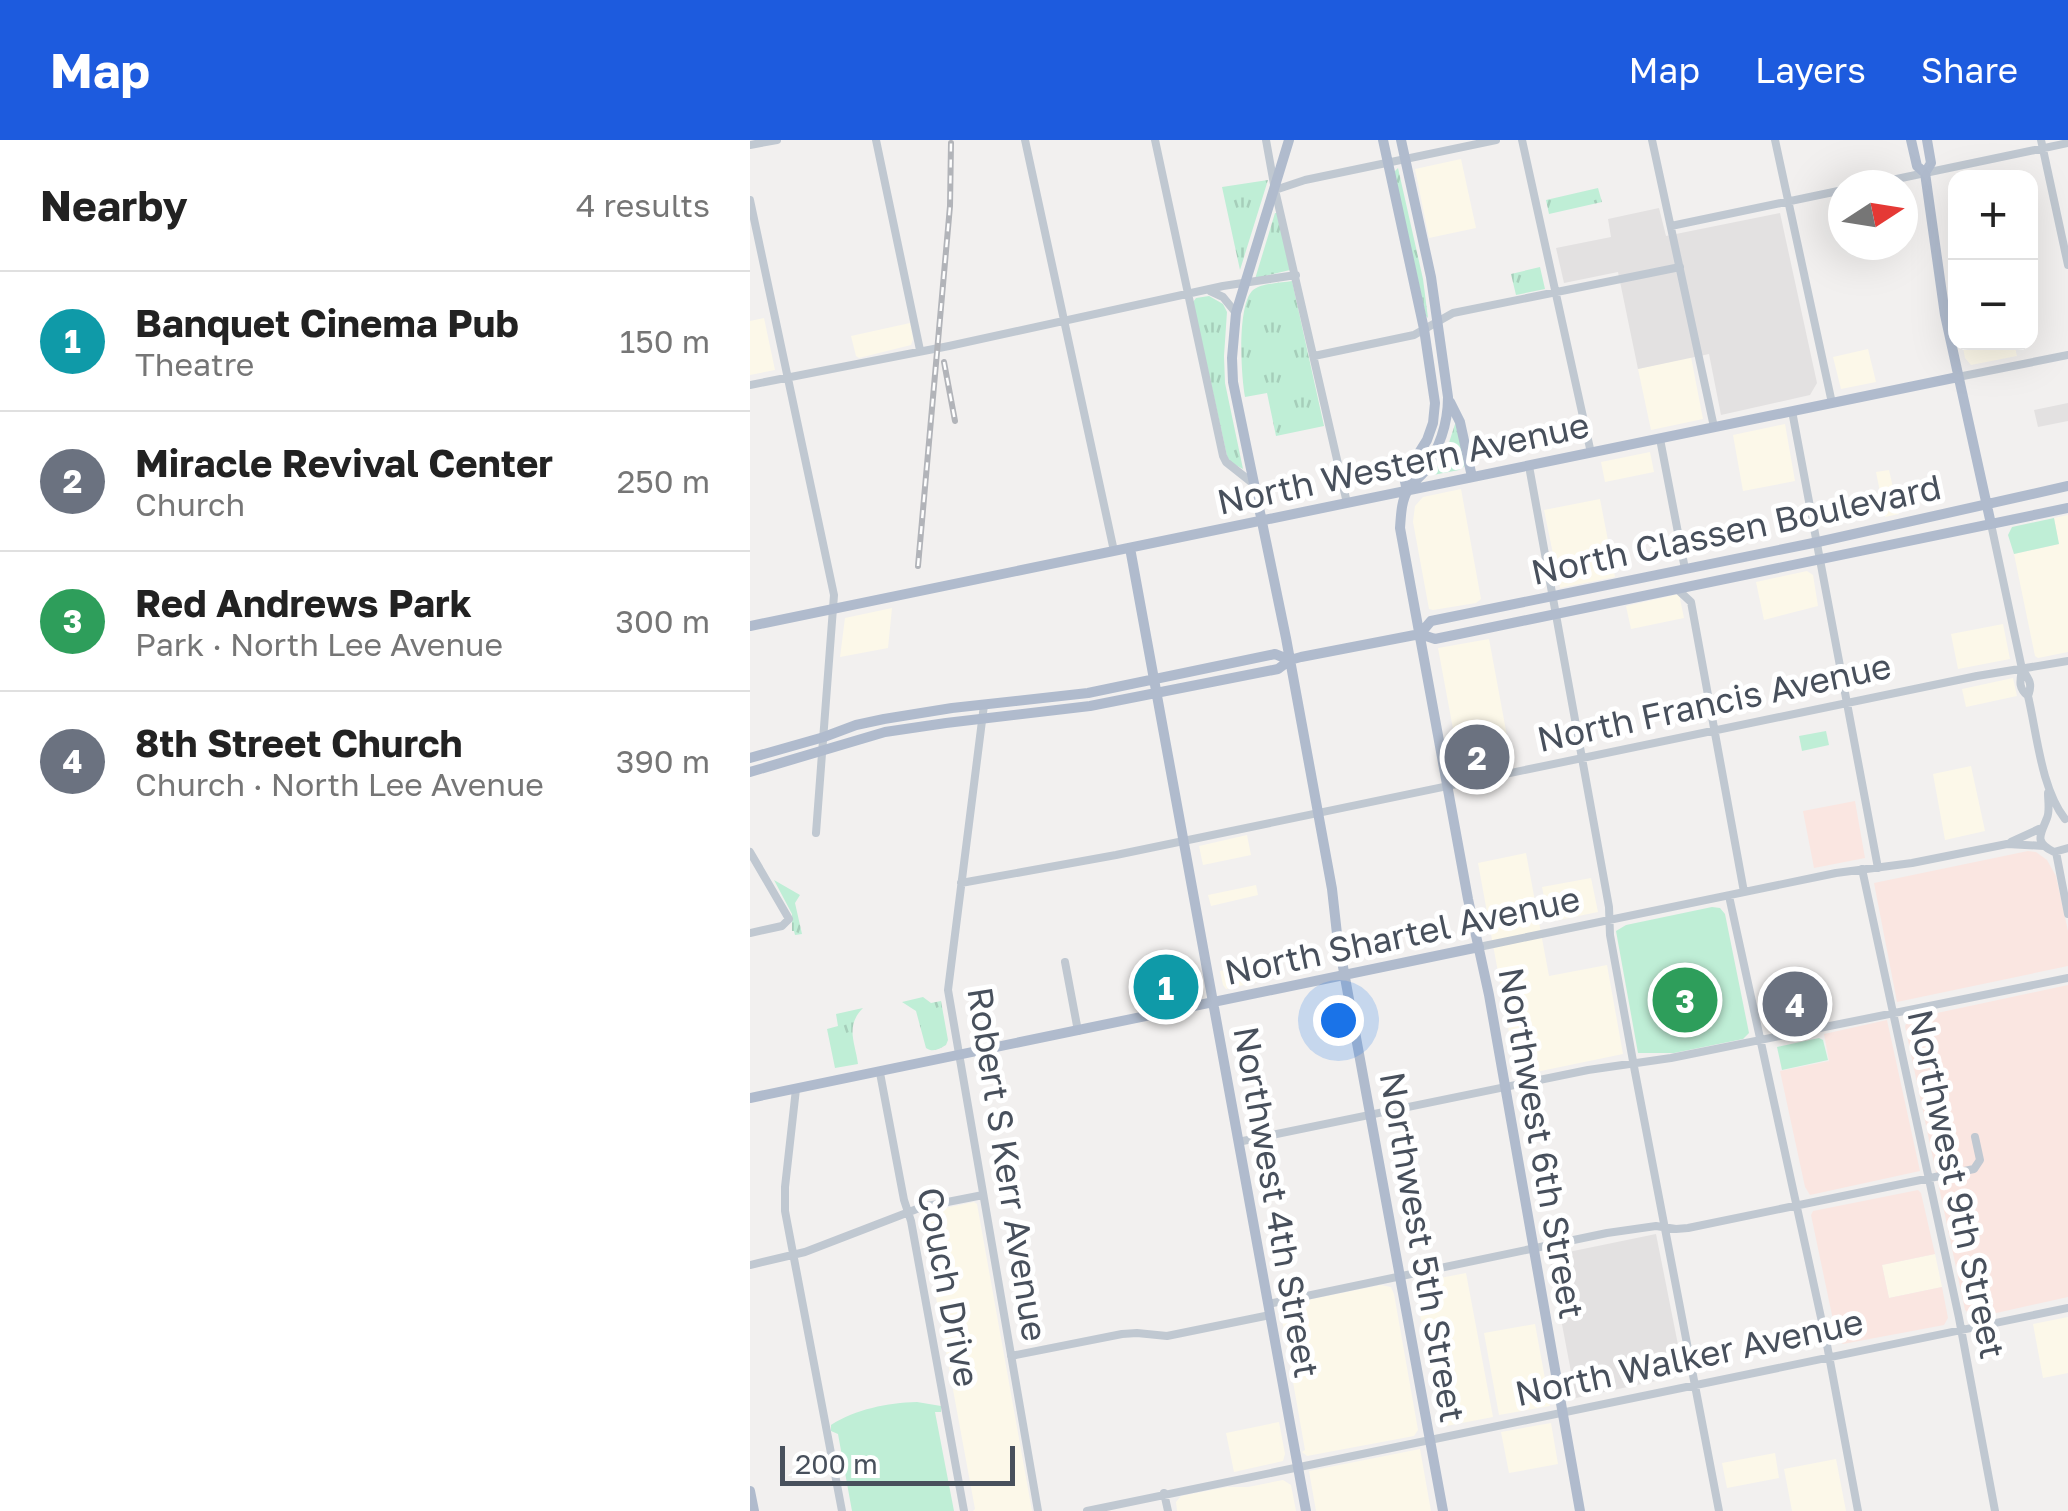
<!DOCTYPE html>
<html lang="en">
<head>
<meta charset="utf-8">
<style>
	:root { --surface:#fff; --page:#f2f2f2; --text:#222; --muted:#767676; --line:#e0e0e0; --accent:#1d5bde }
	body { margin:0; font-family:"Golos Text",sans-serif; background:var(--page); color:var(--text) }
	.controls { position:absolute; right:30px; top:30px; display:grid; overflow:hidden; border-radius:20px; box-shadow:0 10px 40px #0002 }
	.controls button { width:90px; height:90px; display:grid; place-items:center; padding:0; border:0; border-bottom:2px solid var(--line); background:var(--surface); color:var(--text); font:50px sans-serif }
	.compass { position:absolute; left:1078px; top:30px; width:90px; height:90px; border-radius:50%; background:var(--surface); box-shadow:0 10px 40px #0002; rotate:78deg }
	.scale { position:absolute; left:30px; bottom:25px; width:235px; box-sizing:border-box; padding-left:10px; border:5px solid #48505c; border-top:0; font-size:28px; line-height:35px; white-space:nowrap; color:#48505c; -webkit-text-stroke:8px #fff; paint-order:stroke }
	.you { position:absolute; left:588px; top:880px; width:35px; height:35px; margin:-25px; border:8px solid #fff; border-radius:50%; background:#1a73e8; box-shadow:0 0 0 15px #1a73e833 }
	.badge { display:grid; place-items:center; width:65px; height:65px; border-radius:50%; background:var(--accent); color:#fff; font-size:32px; font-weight:700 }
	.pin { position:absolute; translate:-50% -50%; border:5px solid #fff; box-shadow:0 2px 10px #0006 }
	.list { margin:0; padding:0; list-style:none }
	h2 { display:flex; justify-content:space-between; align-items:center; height:130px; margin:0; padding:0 40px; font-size:42px }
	h2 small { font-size:32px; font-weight:400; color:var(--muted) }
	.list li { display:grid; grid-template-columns:65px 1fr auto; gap:30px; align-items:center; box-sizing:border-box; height:140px; padding:0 40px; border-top:2px solid var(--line) }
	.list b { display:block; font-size:38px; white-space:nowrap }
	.list p { margin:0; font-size:32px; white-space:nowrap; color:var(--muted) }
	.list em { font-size:32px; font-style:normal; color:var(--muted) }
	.map { position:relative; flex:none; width:1318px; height:1371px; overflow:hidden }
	header { display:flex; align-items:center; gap:60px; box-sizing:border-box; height:140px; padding:0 50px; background:var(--accent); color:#fff }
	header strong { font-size:48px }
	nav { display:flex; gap:55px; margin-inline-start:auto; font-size:35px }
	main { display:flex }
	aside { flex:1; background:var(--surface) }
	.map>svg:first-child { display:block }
</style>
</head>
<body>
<header>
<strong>Map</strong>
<nav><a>Map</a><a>Layers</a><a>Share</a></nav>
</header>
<main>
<aside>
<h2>Nearby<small>4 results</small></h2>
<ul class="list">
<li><span class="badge" style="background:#0f9aa8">1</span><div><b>Banquet Cinema Pub</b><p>Theatre</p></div><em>150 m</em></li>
<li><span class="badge" style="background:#6b7280">2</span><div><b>Miracle Revival Center</b><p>Church</p></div><em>250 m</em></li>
<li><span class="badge" style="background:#2e9e5b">3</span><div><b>Red Andrews Park</b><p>Park · North Lee Avenue</p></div><em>300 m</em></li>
<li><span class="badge" style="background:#6b7280">4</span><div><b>8th Street Church</b><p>Church · North Lee Avenue</p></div><em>390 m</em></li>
</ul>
</aside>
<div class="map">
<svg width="1318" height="1371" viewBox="0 0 1318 1371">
	<defs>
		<pattern id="grass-tufts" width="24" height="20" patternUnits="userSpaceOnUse" patternTransform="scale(2.5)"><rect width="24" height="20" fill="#bfeed6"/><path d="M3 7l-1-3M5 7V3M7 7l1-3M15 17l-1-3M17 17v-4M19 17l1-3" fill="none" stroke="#a6ceba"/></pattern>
	</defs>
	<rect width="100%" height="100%" fill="#f2f0ef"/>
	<path fill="#fcf8e9" d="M711,19L726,88L679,98L665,29Z
		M14,178L25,230L0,235V181Z
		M160,183L163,199L161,205L109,218L106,216L101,196Z
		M1212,203H1264L1267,216L1221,225L1215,218Z
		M1118,209L1126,242L1091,249L1083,217Z
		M941,217L953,279L901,290L888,229Z
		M1035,284L1045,341L993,351L983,295Z
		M900,312L904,332L855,342L851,322Z
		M1139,330L1149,374L1135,377L1126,332Z
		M711,349L731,459L726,463L683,470L679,469L663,382L665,366L673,357Z
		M850,359L865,437L810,448L794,370Z
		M1318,375V512L1288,518L1285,516L1264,414L1309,404L1304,378Z
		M1057,431L1063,435L1068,466L1014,480L1006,442Z
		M929,454L934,478L881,489L876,466Z
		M142,468L138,508L90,517L95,478Z
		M1253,484L1260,519L1208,529L1201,494Z
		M739,499L762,623L711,632L688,508Z
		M1263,538L1267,556L1216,567L1212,549Z
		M1221,626L1235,691L1195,700L1183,634Z
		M497,695L501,715L453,725L449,706Z
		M776,713L799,836L857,825L873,914L767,936L728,723Z
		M841,738L848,772L799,782L792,747Z
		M506,745L508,755L461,766L458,755Z
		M521,821L524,838L476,849L473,845L470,831Z
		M224,1062L227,1064L282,1371H223L225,1369L171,1076L175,1072Z
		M1185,1114L1192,1147L1139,1158L1132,1125Z
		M716,1133L743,1277L691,1287L664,1143Z
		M631,1145L641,1147L644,1154L668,1290L664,1296L557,1316L552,1312L555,1310L530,1168L533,1165Z
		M1318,1177V1233L1293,1238L1283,1184Z
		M785,1184L800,1266L749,1275L734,1193Z
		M529,1282L535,1314L533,1321L484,1332L476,1293Z
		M801,1283L808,1324L759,1333L751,1292Z
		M670,1309L681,1371H566L559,1331Z
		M1025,1313L1029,1338L977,1348L972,1323Z
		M1086,1319L1096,1371H1042L1034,1329Z
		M533,1340L541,1345L546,1371H427L426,1362L431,1356L477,1347H498Z"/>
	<path fill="#e3e1e1" d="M909,68L916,96L1030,73L1067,243L1060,255L971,275L959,214L888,229L868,132L814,143L806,108L861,97L858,79Z
		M1318,263V281L1288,287L1284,270Z
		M906,1094L934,1235L826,1258L799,1116Z"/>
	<path fill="#fae6e1" d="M1105,661L1115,718L1064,728L1053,671Z
		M1278,711L1286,712L1297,720L1306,736L1318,791V826L1147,862L1124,743Z
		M1318,845V1157L1224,1178L1215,1170L1155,886L1159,879Z
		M1137,880L1170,1031L1060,1055L1055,1047L1030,931L1079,921L1074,894Z
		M1168,1050L1171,1053L1185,1114L1132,1125L1139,1158L1192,1147L1198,1178L1194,1185L1093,1204L1087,1199L1061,1075L1063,1071Z"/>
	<path fill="url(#grass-tufts)" d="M648,28L673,139L678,178L676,176L644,32Z
		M518,40L490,130L472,47Z
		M848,48L852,62L799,74L796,60Z
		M525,73H527L540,130L515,136L507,140L505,139Z
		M790,127L795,149L766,155L761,134Z
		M542,141L574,286L526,296L517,253L495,257C491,235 487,168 502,151C510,143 531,143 542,141Z
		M459,156L473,164L477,172L474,216L475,243L493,329L480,322L477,316L443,162L446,158Z
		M706,281L715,326L709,330L683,335L697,309Z
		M24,740L50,755L45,763L52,794L45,795L44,791H42V774Z
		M173,857L181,863L191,861L198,900L196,905C189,909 183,913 176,908L166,871L152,862Z
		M113,868C95,886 105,902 108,924L85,928L77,889L88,886L86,874Z"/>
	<path fill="#bfeed6" d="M1304,378L1309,404L1264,414L1258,395L1262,387Z
		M1076,591L1079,605L1052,611L1049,596Z
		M962,767L970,768L975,774L999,893L993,899L924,913H888L866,791L876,785Z
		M1069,898L1073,900L1078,920L1032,930L1027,907Z
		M167,1262L191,1266V1272H185L204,1371H102L88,1294L81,1291V1285C106,1269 137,1263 167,1262Z"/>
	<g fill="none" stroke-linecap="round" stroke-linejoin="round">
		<path stroke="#c0c8d1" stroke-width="8" d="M126,0L170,210
			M275,0L364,411
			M405,0L473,316L476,322L505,345
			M516,0L525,50L597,363
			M772,0L841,313
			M902,0L964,287
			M1025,0L1082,263
			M1291,0L1318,125
			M0,5L27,0
			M1118,45L1318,3
			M525,50L555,40L746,0
			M0,60L84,455L66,693
			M921,86L1093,50
			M460,151L473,157L486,173
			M564,216L664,195L703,173L930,127
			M1208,237L1318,215
			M0,245L199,206L473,146L546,135
			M1042,271L1128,728
			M910,299L935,429
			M779,326L859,767L860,795L885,932L969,1371
			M1241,384L1272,529C1270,541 1268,548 1278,556
			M927,449L941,462L994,752
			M1272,529C1279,539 1283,544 1278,556C1287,594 1291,648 1315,679
			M234,565L198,850L288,1371
			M1298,653C1298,661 1300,671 1297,678C1291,694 1283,702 1304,712L1318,708
			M1261,702L1289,689
			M0,712L39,779L32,786L0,793
			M1306,712L1318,774
			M1112,729L1209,1178L1245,1371
			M211,743L366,715L1227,536L1318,521
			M979,756L1077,1205L1108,1371
			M729,807L1086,733L1162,723L1257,704L1294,706
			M315,822L328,891
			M130,933L154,1060L161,1081L214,1371
			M46,949L35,1047V1071L92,1371
			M488,1002L838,930L921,918L1318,838
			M0,1125L55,1112L172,1067L233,1055
			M518,1164L857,1093L906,1086L926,1089L938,1088L1224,1029L1230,1020L1225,997
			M261,1216L372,1194L387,1193L417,1196L520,1175
			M414,1353L418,1371
			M337,1371L1318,1168"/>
		<path stroke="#b0bbcd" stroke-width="10" d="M539,0L486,173L482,218L483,242L536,498L582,749L587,794L693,1371
			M633,0L674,189L685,263L683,283L677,300L654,337L657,351
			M651,0L681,137L698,257C698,285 689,308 674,332C669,338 662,343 658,350C651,361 651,376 650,388L718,759L739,855L830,1371
			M1161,0L1167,26L1175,33
			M1177,0L1181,23L1175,33L1195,175L1241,384
			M700,262L710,282L722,337
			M380,408L556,1371
			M0,486L1208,237
			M670,494L681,481L1068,402L1318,346
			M0,618L74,597L106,585L134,579L202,568L338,553L525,514L540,520
			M0,632L135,592L196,583L340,566L528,529L540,520L551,517L670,494L685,499L1318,368
			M0,958L729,807
			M0,1351L4,1371"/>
		<g stroke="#b2b4b9" stroke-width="6">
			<path id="rail" d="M194,222L205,281
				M168,426L200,66L201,3"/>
		</g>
		<use href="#rail" stroke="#fff" stroke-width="2.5" stroke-dasharray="8" stroke-linecap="butt"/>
	</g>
	<g text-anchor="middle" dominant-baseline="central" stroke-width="10" stroke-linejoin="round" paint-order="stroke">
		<g font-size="35" fill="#48505c" stroke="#fff">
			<text transform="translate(653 323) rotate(-12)">North Western Avenue</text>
			<text transform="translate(986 389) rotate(-12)">North Classen Boulevard</text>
			<text transform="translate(964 562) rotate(-12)">North Francis Avenue</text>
			<text transform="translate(652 795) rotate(-12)">North Shartel Avenue</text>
			<text transform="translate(792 1003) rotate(80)">Northwest 6th Street</text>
			<text transform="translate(258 1024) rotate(81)">Robert S Kerr Avenue</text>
			<text transform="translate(1207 1044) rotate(78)">Northwest 9th Street</text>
			<text transform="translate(527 1062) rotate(80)">Northwest 4th Street</text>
			<text transform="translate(673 1107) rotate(80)">Northwest 5th Street</text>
			<text transform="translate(199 1147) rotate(79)">Couch Drive</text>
			<text transform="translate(939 1217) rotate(-12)">North Walker Avenue</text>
		</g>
	</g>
</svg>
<div class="controls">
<button>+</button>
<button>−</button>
</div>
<svg class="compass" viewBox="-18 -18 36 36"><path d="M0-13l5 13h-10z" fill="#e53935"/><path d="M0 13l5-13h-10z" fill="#767676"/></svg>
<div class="scale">200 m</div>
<div class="you"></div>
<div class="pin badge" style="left:416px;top:847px;background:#0f9aa8">1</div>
<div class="pin badge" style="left:727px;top:617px;background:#6b7280">2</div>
<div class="pin badge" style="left:935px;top:860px;background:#2e9e5b">3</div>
<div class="pin badge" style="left:1045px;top:864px;background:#6b7280">4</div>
</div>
</main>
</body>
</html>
